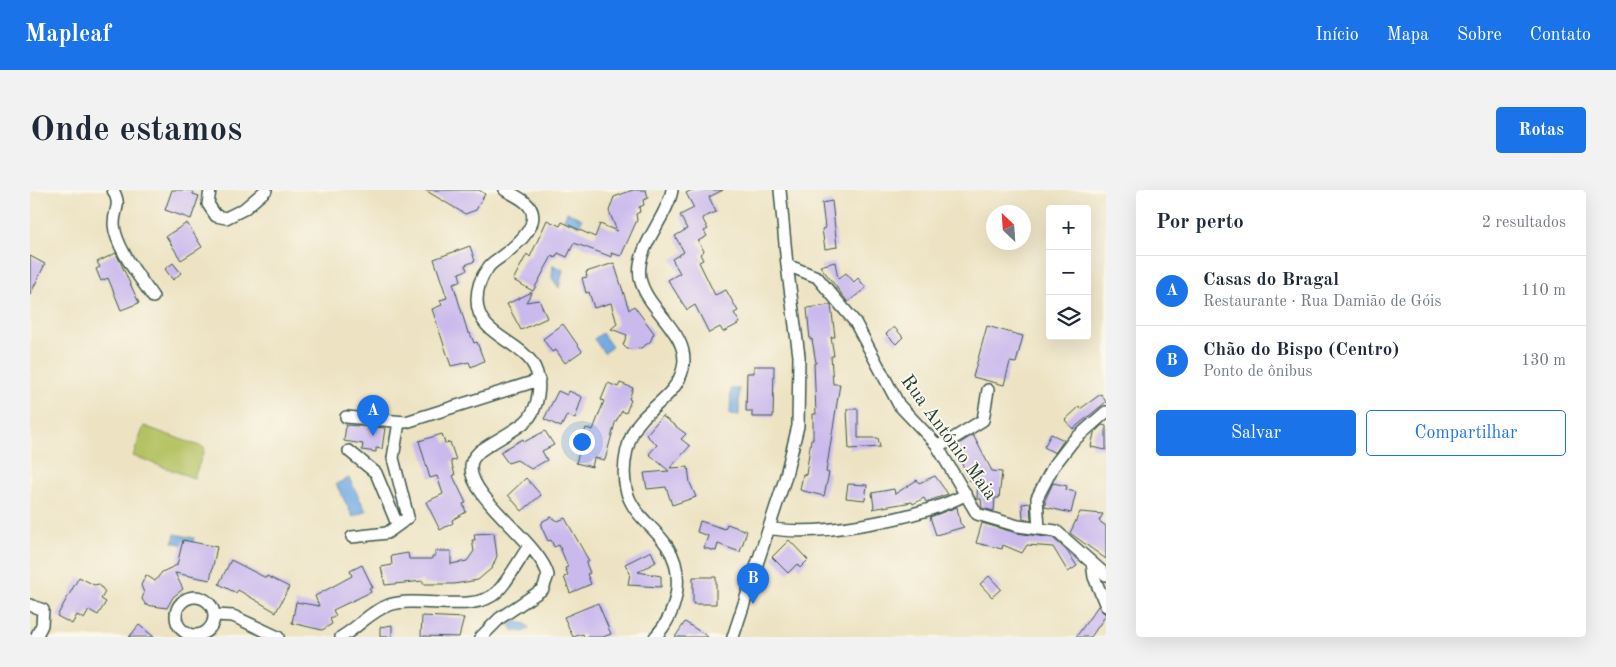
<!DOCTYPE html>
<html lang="pt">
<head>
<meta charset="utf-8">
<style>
	:root { --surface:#fff; --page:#f2f2f3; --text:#1f2937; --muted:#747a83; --line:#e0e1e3; --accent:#1a73e8 }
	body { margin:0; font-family:"Old Standard TT",serif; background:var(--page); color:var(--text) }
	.controls { position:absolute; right:15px; top:15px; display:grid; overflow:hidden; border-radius:5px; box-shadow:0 5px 20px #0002 }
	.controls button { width:45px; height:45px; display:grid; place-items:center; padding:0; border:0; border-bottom:1px solid var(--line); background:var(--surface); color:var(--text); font:25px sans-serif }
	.compass { position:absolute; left:956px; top:15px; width:45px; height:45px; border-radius:50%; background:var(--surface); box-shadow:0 5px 20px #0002; rotate:335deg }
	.you { position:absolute; left:551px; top:251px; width:18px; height:18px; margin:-12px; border:4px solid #fff; border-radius:50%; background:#1a73e8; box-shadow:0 0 0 8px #1a73e833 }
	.badge { display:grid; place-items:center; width:32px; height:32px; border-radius:50%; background:var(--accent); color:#fff; font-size:16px; font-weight:700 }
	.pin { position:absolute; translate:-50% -41px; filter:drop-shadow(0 1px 2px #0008) }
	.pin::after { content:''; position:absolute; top:26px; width:18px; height:15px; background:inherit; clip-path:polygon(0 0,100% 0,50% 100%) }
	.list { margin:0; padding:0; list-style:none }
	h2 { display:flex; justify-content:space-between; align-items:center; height:65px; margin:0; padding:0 20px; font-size:21px }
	h2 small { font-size:16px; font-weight:400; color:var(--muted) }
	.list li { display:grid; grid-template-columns:32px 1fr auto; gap:15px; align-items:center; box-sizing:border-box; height:70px; padding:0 20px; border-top:1px solid var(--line) }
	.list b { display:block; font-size:19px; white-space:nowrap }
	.list p { margin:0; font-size:16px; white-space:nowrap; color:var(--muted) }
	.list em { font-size:16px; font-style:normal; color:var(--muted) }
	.actions { display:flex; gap:10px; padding:15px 20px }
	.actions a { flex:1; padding:11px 0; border:1px solid var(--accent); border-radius:5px; text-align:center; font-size:18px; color:var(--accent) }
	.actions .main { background:var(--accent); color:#fff }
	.icon { flex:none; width:28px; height:28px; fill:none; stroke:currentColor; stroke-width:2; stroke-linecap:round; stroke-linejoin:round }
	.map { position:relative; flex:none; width:1076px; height:447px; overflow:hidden; border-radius:5px }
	header { display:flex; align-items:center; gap:30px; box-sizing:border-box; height:70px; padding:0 25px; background:var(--accent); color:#fff }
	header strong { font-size:24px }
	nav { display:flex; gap:28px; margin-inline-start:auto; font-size:18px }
	.intro { display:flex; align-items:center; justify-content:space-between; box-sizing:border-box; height:120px; padding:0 30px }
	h1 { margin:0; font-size:35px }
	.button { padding:12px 22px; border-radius:5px; background:var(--accent); color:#fff; font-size:18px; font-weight:700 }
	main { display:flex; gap:30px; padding:0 30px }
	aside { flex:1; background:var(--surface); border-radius:5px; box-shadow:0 5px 20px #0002 }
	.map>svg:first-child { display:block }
</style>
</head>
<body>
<header>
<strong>Mapleaf</strong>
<nav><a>Início</a><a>Mapa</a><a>Sobre</a><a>Contato</a></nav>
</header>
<div class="intro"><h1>Onde estamos</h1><a class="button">Rotas</a></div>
<main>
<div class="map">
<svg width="1076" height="447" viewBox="0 0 1076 447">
	<rect width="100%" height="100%" fill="#fbf7ec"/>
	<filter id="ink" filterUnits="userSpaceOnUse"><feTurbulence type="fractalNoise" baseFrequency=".02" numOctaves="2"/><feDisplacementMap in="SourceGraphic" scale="10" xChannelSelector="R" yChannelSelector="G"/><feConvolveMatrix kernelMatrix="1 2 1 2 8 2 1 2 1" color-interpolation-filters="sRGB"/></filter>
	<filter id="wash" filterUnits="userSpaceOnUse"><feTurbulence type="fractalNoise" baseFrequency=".0096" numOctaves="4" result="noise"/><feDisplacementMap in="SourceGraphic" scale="20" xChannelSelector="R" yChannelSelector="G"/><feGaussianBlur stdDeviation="1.12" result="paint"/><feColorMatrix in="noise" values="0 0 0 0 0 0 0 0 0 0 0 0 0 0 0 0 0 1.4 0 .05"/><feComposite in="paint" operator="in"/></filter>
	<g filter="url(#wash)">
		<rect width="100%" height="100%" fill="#ede3c3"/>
		<path fill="#b5c264" stroke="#6a804c" d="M114,236L175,258L164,288L103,266Z"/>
		<path fill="#73abe2" stroke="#49748b" d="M537,22L552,29L549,36L534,29Z
			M523,75L533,80L529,98L522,88Z
			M572,143L582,157L574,163L564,149Z
			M701,199H709V225L700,224Z
			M319,288L336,321L323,327L306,294Z
			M145,344L164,348L162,357L143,352Z
			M484,431L496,434L499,438L494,442L483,440L480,435Z"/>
		<g id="blocks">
			<path fill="#cab9ed" d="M142,0H164L163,4L169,6L161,29L135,20Z
				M395,0H449L455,4L446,20L435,24Z
				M603,0H616L618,8L613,10L614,15L609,17L610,22L606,24L607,30L591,66L581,63L582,67L544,53L537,67L528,63L525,68L522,66L503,101L483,90L497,64L500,67L517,30L530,36L532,32L565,47L570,34L587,41L579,21L584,7Z
				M662,0H693L679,7L686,22L672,28L678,39L674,41L677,46L668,51L674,61L670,64L673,70L669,72L685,105L696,100L708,121L704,123L710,133L693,142L690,137L679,143L665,115L657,120L638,90L650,83L642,69L654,62L645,46L657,39L650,25L664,18L656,3Z
				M802,11L807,57L795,59L792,39L795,38L792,13Z
				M157,33L172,57L151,70L136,46Z
				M440,56L445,71L435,75L437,80L429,83L431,91L423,93L438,143H440L444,153L447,152L454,171L441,177L439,172L421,176L402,119L412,115L410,110L417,108L404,69Z
				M86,63L109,113L91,120L78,88L71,91L66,79L70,77L67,72Z
				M0,66L15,74L0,105Z
				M805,72L808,89L816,83L824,92L828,88L836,98L818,112L790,76Z
				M143,73L151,83L143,90L135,79Z
				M584,73L599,120L604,116L624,143L620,152L611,158L597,159L593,155L597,145L581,139L587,134L581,113L564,118L559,102L556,103L552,88L557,87L556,82Z
				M502,102L496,112L509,110L517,128L491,140L477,114Z
				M801,115L805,147H801L804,166H801L803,194H810L796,282L799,283L794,306L770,300L773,284L776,285L781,249L783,250V224H786L784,173H786L782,149L780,150L777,118Z
				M533,134L552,161L535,173L526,160L522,162L513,149Z
				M957,136L993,146L986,173L980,172L974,195L943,187Z
				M864,137L873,147L866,154L856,144Z
				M724,176H744L743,227H722V221H716L717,183H724Z
				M578,193L588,197L590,193L603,198L599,209L601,210L596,223L592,221L585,233L575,270L564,268L562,277L546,273L556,238L563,240L574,211L571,210Z
				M528,201L537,205L539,201L552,207L545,229L537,225L531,237L514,229Z
				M1071,204L1076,212L1043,239L1035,230L1049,217L1050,219Z
				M817,219H828V248H848L850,257L819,259Z
				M632,226L656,244L651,249L660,256L640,278L658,277L660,293L666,307L642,315L636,297L617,299L614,283L639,281L619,264L627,255L616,245Z
				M316,235L355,238L352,259L346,258V262L332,260L333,254L314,251Z
				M1072,235L1076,236V260L1061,257L1064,243Z
				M515,241L524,255L512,261L517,270L501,279L487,270L478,273L470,262L493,249L494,252Z
				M412,244L415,253L420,252L426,270L421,271L425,285L423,286L436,313L433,314L436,322L422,330L423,333L410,340L396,312L413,304L407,286L400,288L389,251Z
				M1021,244L1034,250L1025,263L1014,257Z
				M943,245L962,281L972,282L969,308H965L964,321L952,318L951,309H947L948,287L940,291L924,257Z
				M905,286L918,304L896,312L894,308L883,314L882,312L842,319L844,317L842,303L864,299L865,304L887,290L889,293Z
				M496,288L511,305L492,321L478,305Z
				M1023,293L1037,296L1036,300L1046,302L1041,323L1015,317V310Z
				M818,294L837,295L835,310L816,308Z
				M1000,313L1001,330L993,329L992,314Z
				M927,317L930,333L934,337L906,345L900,327Z
				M1050,322L1073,324L1069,331L1076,336V369L1040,343Z
				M521,327L528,331L535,328L559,371L556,373L560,383L557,384L561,394L540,403L534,387L538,385L535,378L538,377L529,355L524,357L521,350L518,351L511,336L513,331Z
				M670,331L695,339L697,334L717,341L710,362L688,354L686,361L674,358L678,346L667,342Z
				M952,333L986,343L1023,348L1037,361L1047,376L1038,382L1023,357L997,355L992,363L973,355L972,359L946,353Z
				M464,343L467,366L462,378L448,390L424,394H393V391L355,395L351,377L362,375L361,366L378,363L379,369H402V366H405V361H421V374L437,371L444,361L442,350H445L444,344Z
				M153,350L187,357L180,390L145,383L153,399L143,407L137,418L116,415L112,409L114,403L111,395L116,385L125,391L132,382L147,375Z
				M759,350L778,370L770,378L767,374L758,383L742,367Z
				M621,361L626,372L608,382L631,386V397L598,395L600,383L595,374Z
				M201,370L236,388L237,386L259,397L246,422L208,400L206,403L189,394Z
				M332,375L343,398H339L341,402L303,420L306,426L300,429L302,434L292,440L262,433L266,412L289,416L285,406L322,386L320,381Z
				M959,386L971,399L962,407L950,394Z
				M49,387L64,395L69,394L75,402L71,409L76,412L68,425L59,420L54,429L47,425L42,434L27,426Z
				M663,387H686V414H663Z
				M568,413L581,444L573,447H554L553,444L543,447L534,427Z
				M1068,416L1076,425L1061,447H1046Z
				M392,426L434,428L429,447L391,446Z
				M655,432L678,447H645Z
				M109,435L124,447H99Z
				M362,435V447H350V437Z"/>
		</g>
	</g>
	<g filter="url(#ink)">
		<use href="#blocks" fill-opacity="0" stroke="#3e5649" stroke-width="1"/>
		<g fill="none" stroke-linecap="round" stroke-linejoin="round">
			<g stroke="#3e5649" stroke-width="14">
				<path id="street" d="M83,0C92,17 84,18 84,34C85,57 111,89 123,107
					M180,0L178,14L186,26L196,28L214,19L236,0
					M757,75L787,87L825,132L869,215L906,254L947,324L988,336L1026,341L1076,385
					M316,227L376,232L509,190
					M906,254L916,253L953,230L958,200
					M319,261L346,283L367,334L371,333L378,327L363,268L369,232
					M739,338C786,348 891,328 935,305
					M1009,339L1007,308L1023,277L1043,251L1076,222
					M322,347L357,343L371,333
					M1062,373L1064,387L1076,416
					M146 426a19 19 0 1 1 38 0a19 19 0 1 1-38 0Z
					M0,415L13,420L12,435L6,447
					M185,425L203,426L248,447
					M311,447C329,437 339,422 359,415C390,405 445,425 468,401C480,388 489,370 499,356
					M451,447L470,428L513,399L518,385C510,353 440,309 441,277C441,270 445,266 450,261C464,251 481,243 495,232C502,226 507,215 508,205C517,149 447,156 447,110C447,98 450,88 458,78C461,73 467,70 472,66C487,55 517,30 495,12C489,7 482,4 475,0
					M625,447C647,424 656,384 637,356C624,336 602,325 596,299C591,277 597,244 613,228C628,212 648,201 653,178C661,143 616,120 610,88C605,57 637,29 642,0
					M703,447L755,289L768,236L769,166L757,75L750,0"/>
			</g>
			<use href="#street" stroke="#fff" stroke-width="11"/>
		</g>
	</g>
	<g text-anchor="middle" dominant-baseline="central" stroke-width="4" stroke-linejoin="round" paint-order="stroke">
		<g font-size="19" fill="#1f3d34" stroke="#fbf7ec">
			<text transform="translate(918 248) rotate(54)">Rua António Maia</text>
		</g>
	</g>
</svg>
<div class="controls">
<button>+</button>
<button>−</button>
<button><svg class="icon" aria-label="layers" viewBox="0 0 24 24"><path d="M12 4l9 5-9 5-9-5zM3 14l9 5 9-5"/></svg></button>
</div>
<svg class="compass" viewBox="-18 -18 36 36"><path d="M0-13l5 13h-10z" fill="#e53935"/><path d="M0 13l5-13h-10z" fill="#747a83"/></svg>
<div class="you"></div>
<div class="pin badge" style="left:343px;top:246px">A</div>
<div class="pin badge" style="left:723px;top:414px">B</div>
</div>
<aside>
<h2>Por perto<small>2 resultados</small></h2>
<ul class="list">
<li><span class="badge">A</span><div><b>Casas do Bragal</b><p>Restaurante · Rua Damião de Góis</p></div><em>110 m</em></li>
<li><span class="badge">B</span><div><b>Chão do Bispo (Centro)</b><p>Ponto de ônibus</p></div><em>130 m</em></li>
</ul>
<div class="actions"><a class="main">Salvar</a><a>Compartilhar</a></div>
</aside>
</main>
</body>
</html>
